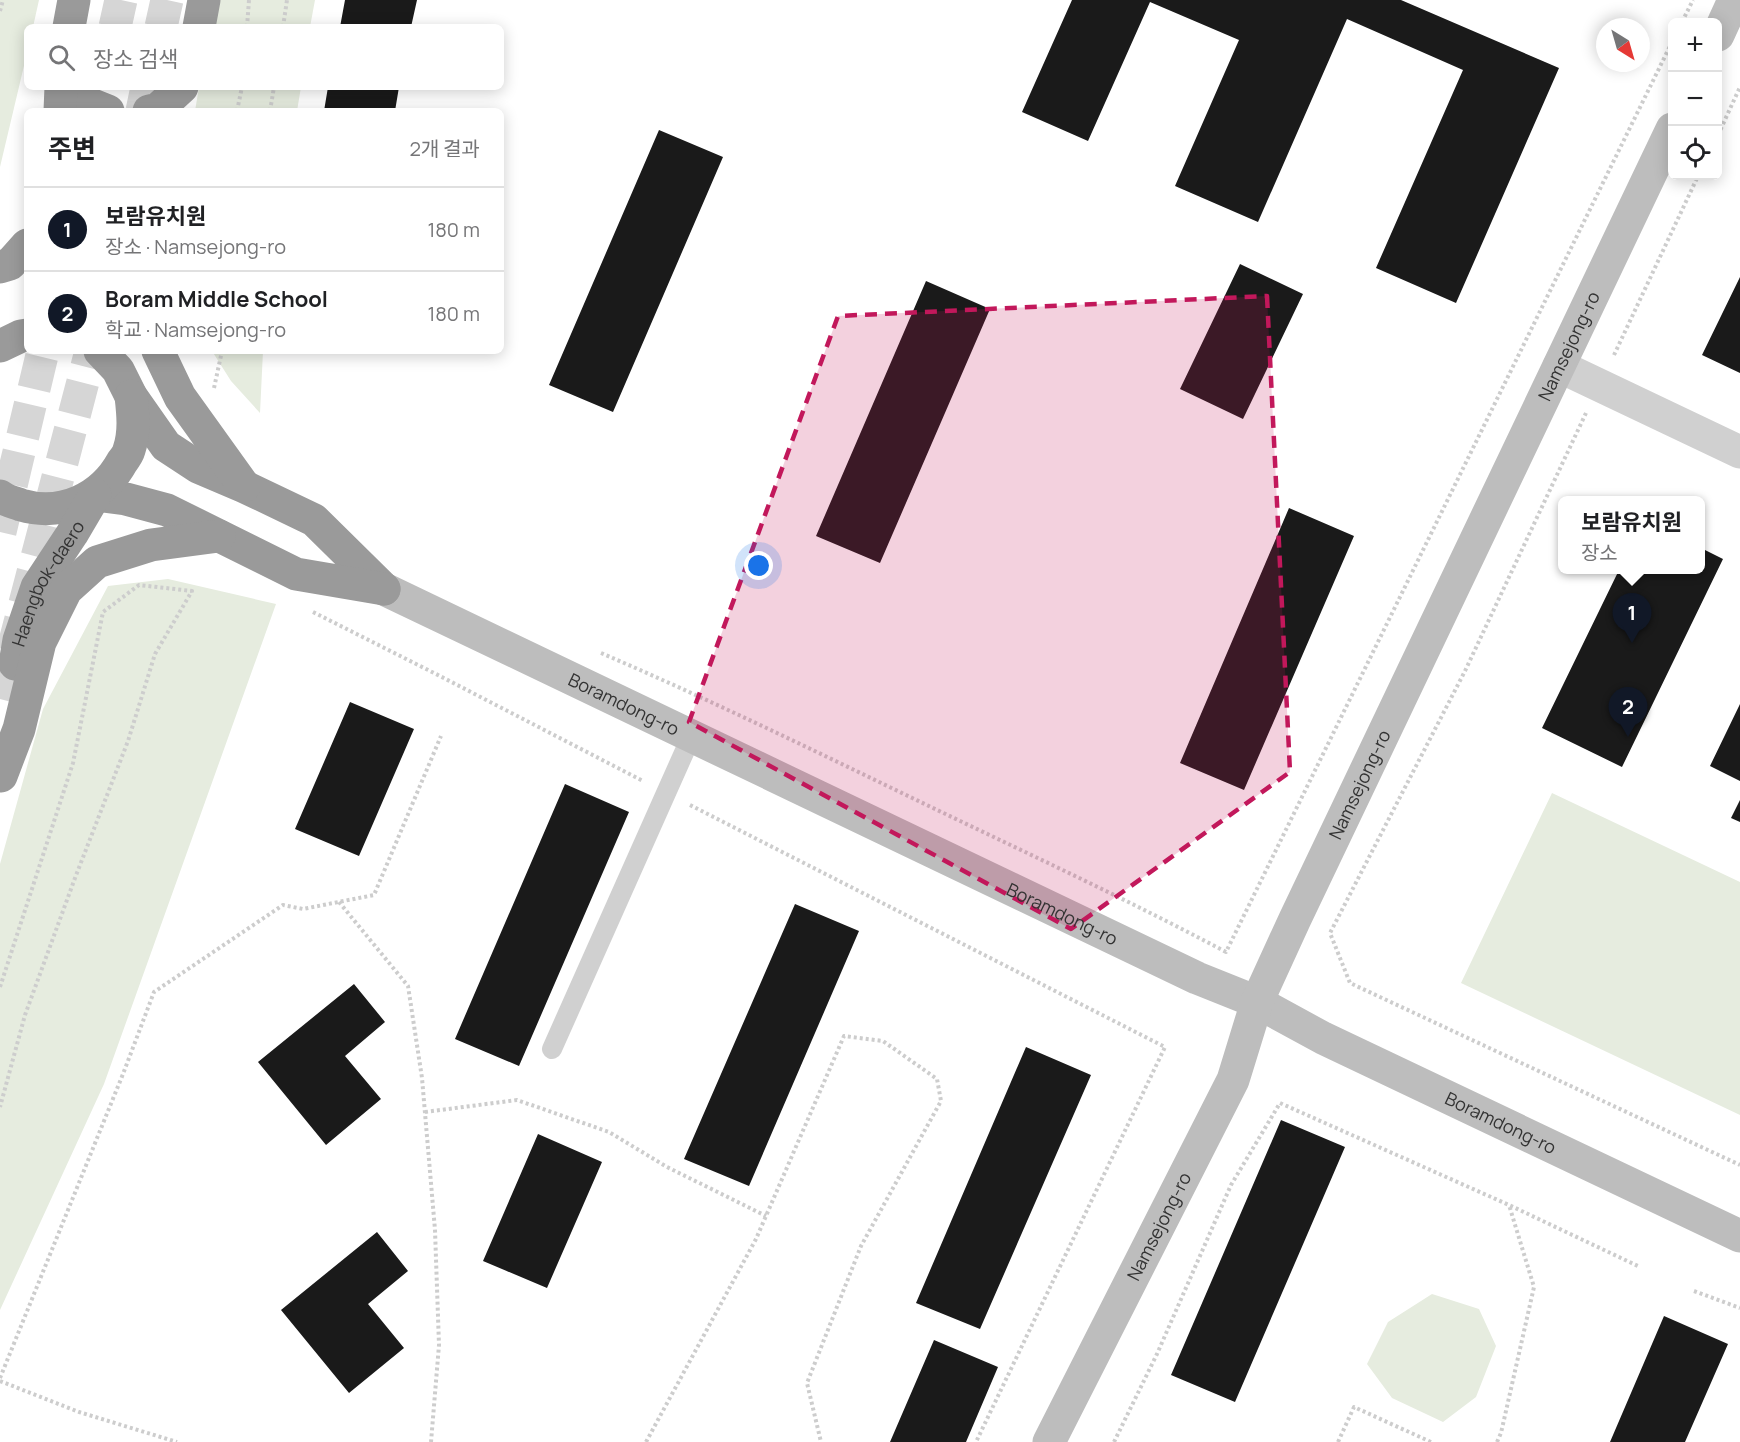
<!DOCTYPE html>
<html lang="ko">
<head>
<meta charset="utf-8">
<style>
	:root { --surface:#fff; --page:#f6f6f6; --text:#202124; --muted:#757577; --line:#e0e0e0; --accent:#111827 }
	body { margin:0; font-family:Manrope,"Noto Sans KR",sans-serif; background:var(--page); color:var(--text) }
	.controls { position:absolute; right:18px; top:18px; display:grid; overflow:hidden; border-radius:9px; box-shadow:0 3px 15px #0003 }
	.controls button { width:54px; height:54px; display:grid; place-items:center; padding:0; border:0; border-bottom:2px solid var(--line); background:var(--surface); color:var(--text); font:30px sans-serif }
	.compass { position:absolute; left:1596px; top:18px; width:54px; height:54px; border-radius:50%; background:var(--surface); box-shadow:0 3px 15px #0003; rotate:143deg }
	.you { position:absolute; left:759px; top:566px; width:21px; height:21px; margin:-15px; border:4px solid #fff; border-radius:50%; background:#1a73e8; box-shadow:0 0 0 9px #1a73e833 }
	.badge { display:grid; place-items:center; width:39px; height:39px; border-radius:50%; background:var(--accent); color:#fff; font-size:20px; font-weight:700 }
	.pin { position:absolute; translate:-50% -50px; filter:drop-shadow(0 2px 3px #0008) }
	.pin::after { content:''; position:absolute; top:32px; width:21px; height:18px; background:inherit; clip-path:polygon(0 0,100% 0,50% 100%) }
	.popup { position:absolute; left:1558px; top:496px; width:147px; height:78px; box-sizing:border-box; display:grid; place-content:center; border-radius:9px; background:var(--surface); filter:drop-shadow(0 2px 4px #0005); font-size:20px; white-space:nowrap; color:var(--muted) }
	.popup b { font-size:22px; color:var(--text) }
	.popup::after { content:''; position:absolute; left:50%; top:100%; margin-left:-12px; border:12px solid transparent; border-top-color:var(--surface) }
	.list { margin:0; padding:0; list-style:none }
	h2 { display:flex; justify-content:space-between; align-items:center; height:78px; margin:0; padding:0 24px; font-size:26px }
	h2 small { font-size:20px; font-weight:400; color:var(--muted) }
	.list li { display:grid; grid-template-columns:39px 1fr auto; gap:18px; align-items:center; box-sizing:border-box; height:84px; padding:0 24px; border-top:2px solid var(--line) }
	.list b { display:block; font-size:22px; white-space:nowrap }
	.list p { margin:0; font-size:20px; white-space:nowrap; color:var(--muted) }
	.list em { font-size:20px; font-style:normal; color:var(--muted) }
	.icon { flex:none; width:33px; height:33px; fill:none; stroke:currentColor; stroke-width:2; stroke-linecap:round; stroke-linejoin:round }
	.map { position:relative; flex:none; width:1740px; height:1442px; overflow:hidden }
	.search { position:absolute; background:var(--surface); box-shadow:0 3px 15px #0003; left:24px; top:24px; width:480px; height:66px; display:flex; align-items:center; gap:15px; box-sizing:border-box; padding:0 21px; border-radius:9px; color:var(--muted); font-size:22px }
	.panel { position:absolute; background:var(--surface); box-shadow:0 3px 15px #0003; left:24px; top:108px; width:480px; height:246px; border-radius:9px }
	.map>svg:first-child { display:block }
</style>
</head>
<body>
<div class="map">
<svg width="1740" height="1442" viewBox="0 0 1740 1442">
	<rect width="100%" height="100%" fill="#fff"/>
	<path fill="#e6ecdf" d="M0,0H39L33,27H27V53L0,167Z
		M219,0H315L310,27H212Z
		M199,87H301L297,111H195Z
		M212,351H263L260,413L231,381Z
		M168,579L276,604L104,1084L0,1310V864L43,709L108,586Z
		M1552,793L1740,882V1115L1461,983Z
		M1432,1294L1479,1309L1496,1346L1476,1397L1443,1422L1392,1398L1367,1364L1388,1322Z"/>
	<path fill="#1a1a1a" d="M345,0H417L411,27H340Z
		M1072,0H1401L1559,68L1456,303L1376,268L1463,70L1347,19L1258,222L1175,186L1239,40L1150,2L1088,141L1022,112Z
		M328,87H399L395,111H324Z
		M659,130L723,157L613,412L549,385Z
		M1240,264L1303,294L1243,419L1180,389Z
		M1740,277V373L1702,355Z
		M926,281L990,309L880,563L816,536Z
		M1289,508L1354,536L1244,790L1180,763Z
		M1701,548L1723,559L1622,767L1542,728L1619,570H1701Z
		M350,702L414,729L359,856L295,829Z
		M1740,704V781L1710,766Z
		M565,784L629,812L519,1066L455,1039Z
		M1740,800V822L1731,818Z
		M795,904L859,931L749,1186L684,1159Z
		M354,984L385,1022L345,1056L381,1099L326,1145L258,1062Z
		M1026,1047L1091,1075L980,1329L916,1303Z
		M1281,1120L1345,1147L1235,1402L1171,1375Z
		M538,1134L602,1162L547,1288L483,1261Z
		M377,1232L408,1271L368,1304L404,1348L349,1393L281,1310Z
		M1664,1316L1728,1344L1685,1442H1610Z
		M934,1340L998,1367L966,1442H890Z"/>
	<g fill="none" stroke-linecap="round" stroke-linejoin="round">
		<path stroke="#d6d6d6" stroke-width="33" stroke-dasharray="33 16" stroke-linecap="butt" d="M115,27L121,0
			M161,27L167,0
			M142,111L147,87
			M0,532L43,351
			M0,699L91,351"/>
		<path stroke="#cdcdcd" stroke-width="4" stroke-dasharray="3 3" stroke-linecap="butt" d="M0,11L3,0
			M1682,22L1693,0
			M247,27L249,0
			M283,27L287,0
			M237,111L242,87
			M270,111L274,87
			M1718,135L1740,87
			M1614,355L1698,176
			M214,388L222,351
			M1586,413L1465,671L1330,933L1350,983L1740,1165
			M313,612L436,674L643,781
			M601,653C713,701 823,755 933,808C1031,855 1130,901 1226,952L1672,42
			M690,805L1165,1047L976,1442
			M339,902L408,986L422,1078L435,1230L439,1345L431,1442
			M0,987L73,763L103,612L139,585L192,591L155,654L128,741L75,878L25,1015L0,1107
			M425,1112L517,1100L609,1132L667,1167L766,1216
			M1694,1291L1740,1308
			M0,1378L123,1074L154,992L283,905L303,909L374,895L441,736
			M0,1381L79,1412L177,1442
			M646,1442L756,1239L844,1036L883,1041L937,1079L941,1101L861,1246L807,1383L821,1442
			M1114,1442L1157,1354L1231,1185L1280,1103L1509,1205L1640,1267
			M1338,1442L1354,1407L1431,1442
			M1497,1442L1501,1433L1534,1287L1509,1205"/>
		<path stroke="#d0d0d0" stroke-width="20" d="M552,1049L691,737"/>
		<path stroke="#d0d0d0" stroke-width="33" d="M1559,366L1740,452"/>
		<g stroke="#bdbdbd" stroke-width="33">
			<path d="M1718,35L1734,0"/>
			<path id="s1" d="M384,589L1197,978L1257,1002L1323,1038L1740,1236"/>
			<path id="s2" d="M1049,1442L1233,1080L1257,1002L1295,919L1672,129"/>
		</g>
		<g stroke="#9a9a9a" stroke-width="33">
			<path d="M69,27L74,0"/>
			<path d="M199,27L204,0"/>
			<path d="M75,87L83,101L108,111"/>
			<path d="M60,111L61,87"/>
			<path d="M149,111L158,109L182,87"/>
			<path d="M0,267L10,264L27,245"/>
			<path d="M0,346L21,336L27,335"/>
			<path d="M100,351L118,370L131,396L166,446L198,467L245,487L314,520L384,589"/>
			<path d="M158,351L180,397L244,486"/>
			<path d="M95,495L126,499L167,510L296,574L384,589"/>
			<path d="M0,496C6,501 13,502 21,505C62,517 102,498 122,462C125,458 128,454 129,450C135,432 133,414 131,396"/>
			<path id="s3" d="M15,664L19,640L37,587L72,534L95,495"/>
			<path d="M1,776L19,729L40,642L66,590L97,562L151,545L219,536"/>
		</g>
	</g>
	<path fill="#c2185b" fill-opacity="0.2" stroke="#c2185b" stroke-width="4.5" stroke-dasharray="12 8" stroke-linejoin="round" d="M1267,296L1290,772L1071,929L689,722L838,316Z"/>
	<g text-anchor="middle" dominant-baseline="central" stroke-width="6" stroke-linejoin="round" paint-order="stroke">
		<g font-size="18" fill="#333" stroke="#fff">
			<text stroke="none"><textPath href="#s2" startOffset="1214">Namsejong-ro</textPath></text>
			<text stroke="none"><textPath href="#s3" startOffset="88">Haengbok-daero</textPath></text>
			<text stroke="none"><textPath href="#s1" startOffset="266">Boramdong-ro</textPath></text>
			<text stroke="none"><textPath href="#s2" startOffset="728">Namsejong-ro</textPath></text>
			<text stroke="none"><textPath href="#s1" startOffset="752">Boramdong-ro</textPath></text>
			<text stroke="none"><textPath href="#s1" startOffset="1238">Boramdong-ro</textPath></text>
			<text stroke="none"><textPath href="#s2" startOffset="242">Namsejong-ro</textPath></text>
		</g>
	</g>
</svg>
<div class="controls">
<button>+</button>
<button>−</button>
<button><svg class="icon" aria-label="locate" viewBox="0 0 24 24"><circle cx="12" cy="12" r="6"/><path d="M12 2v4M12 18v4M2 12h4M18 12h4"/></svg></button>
</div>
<svg class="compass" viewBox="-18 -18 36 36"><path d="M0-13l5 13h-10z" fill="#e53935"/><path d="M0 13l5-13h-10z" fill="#757577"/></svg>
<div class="you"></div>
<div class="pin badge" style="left:1632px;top:643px">1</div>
<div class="popup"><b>보람유치원</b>장소</div>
<div class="pin badge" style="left:1628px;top:737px">2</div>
<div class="search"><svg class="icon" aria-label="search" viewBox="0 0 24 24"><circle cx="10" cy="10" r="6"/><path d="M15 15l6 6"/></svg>장소 검색</div>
<section class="panel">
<h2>주변<small>2개 결과</small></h2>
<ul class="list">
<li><span class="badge">1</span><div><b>보람유치원</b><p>장소 · Namsejong-ro</p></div><em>180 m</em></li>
<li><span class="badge">2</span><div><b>Boram Middle School</b><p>학교 · Namsejong-ro</p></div><em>180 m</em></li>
</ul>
</section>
</div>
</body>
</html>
